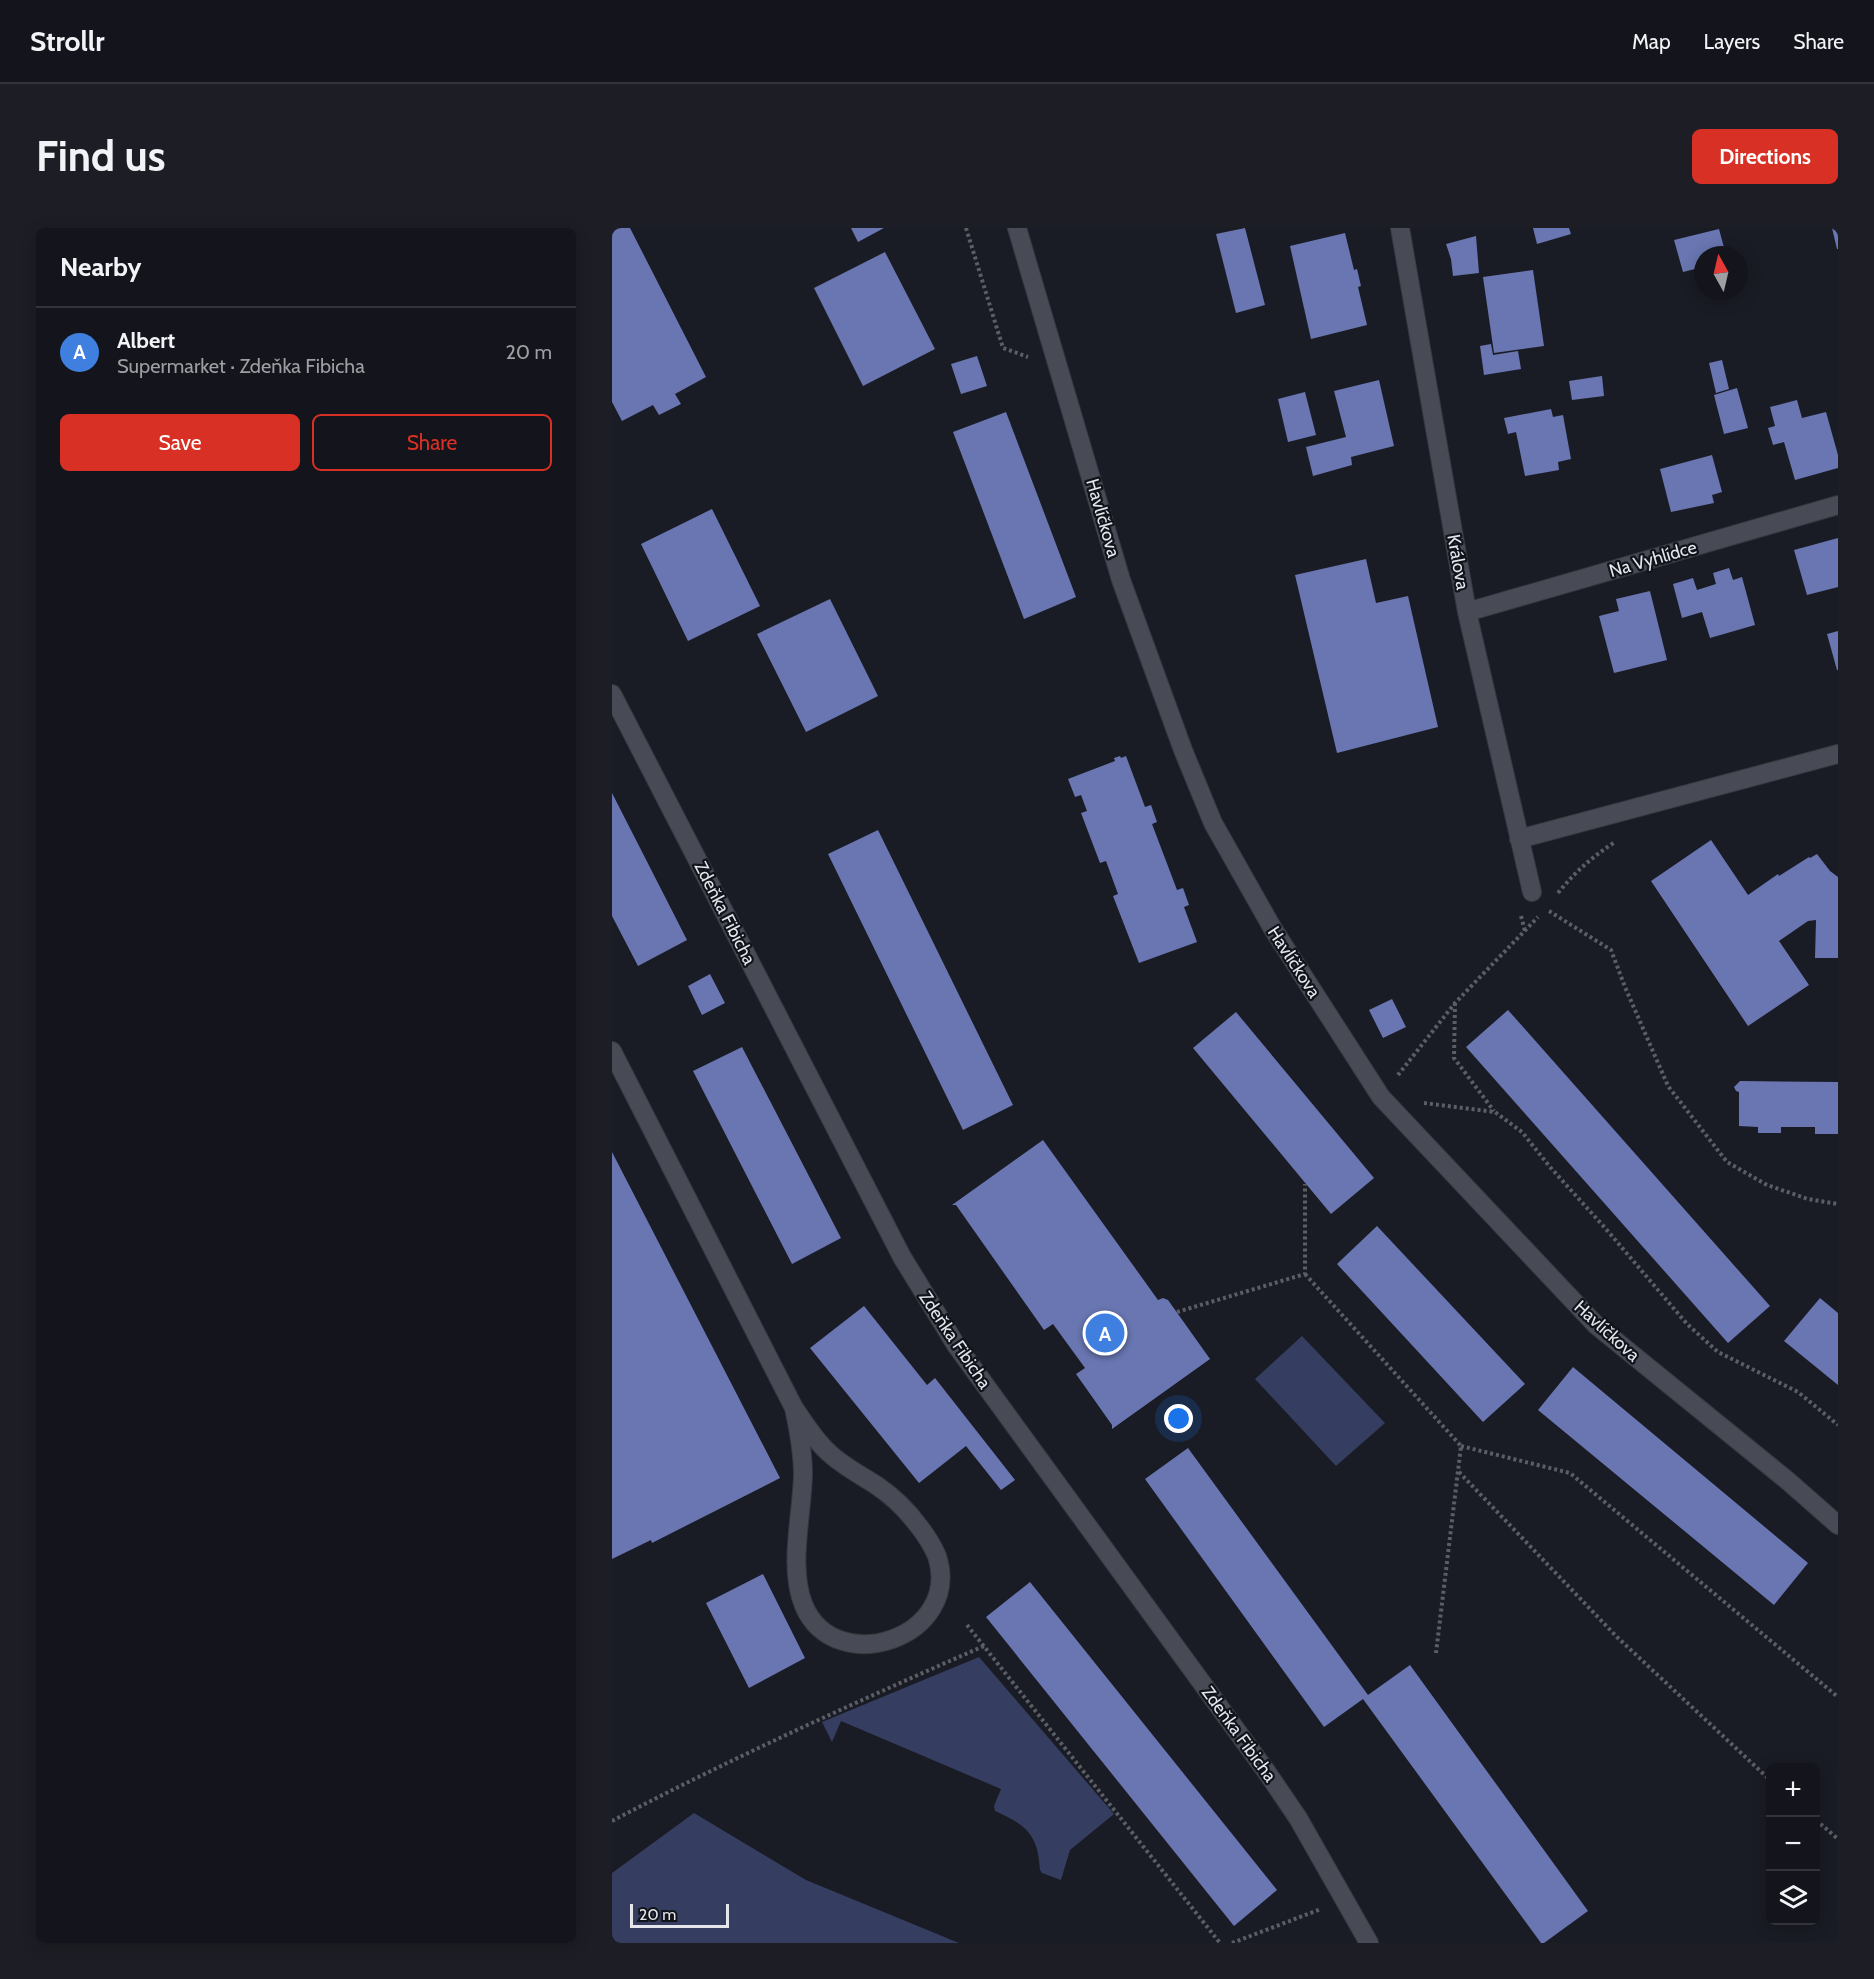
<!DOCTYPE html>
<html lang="en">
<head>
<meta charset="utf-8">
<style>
	:root { --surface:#14151c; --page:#1d1e25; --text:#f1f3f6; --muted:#9d9fa3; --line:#33343b; --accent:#d93025 }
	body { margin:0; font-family:Cabin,sans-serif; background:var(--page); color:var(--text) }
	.controls { position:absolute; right:18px; bottom:18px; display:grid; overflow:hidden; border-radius:9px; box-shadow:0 3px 15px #0003 }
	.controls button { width:54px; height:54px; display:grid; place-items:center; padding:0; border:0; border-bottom:2px solid var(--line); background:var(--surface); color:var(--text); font:30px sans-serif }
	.compass { position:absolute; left:1082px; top:18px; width:54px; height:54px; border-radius:50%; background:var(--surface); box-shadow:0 3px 15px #0003; rotate:352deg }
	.scale { position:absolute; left:18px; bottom:15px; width:99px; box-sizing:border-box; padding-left:6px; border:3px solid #e4e6ec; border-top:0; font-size:16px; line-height:21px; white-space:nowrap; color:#e4e6ec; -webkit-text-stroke:4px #11131b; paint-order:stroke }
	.you { position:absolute; left:567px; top:1191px; width:21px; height:21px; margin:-15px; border:4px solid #fff; border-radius:50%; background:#1a73e8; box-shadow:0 0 0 9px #1a73e833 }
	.badge { display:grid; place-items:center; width:39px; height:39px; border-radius:50%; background:var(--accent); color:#fff; font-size:20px; font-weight:700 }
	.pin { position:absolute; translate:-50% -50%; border:3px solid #fff; box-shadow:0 2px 6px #0006 }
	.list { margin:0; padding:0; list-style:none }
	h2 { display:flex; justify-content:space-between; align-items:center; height:78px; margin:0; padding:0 24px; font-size:26px }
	h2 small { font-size:20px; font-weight:400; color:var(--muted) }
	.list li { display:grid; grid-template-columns:39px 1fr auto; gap:18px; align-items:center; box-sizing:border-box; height:90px; padding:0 24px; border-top:2px solid var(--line) }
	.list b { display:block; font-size:22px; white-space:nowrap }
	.list p { margin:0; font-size:20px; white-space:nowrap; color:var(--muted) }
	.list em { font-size:20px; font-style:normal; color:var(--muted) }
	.actions { display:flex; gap:12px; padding:18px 24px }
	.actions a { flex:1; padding:14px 0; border:2px solid var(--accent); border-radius:9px; text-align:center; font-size:21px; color:var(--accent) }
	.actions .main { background:var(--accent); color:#fff }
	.icon { flex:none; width:33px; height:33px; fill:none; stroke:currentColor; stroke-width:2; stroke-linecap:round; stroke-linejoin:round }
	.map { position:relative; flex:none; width:1226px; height:1715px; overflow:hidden; border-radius:9px }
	header { display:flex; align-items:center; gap:36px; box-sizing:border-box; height:84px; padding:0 30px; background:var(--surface); border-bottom:2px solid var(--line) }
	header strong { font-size:28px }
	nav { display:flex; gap:33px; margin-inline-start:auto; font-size:21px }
	.intro { display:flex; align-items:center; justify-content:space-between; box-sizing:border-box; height:144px; padding:0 36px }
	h1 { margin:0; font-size:42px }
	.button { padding:15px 27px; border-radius:9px; background:var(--accent); color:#fff; font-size:21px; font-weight:700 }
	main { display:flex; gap:36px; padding:0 36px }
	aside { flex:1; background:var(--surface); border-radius:9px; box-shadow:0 3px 15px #0003 }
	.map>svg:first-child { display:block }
</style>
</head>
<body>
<header>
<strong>Strollr</strong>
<nav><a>Map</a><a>Layers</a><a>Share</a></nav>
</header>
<div class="intro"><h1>Find us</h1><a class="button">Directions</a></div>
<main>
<aside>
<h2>Nearby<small></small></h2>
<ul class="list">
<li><span class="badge" style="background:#3f7fe0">A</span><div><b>Albert</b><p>Supermarket · Zdeňka Fibicha</p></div><em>20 m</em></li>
</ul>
<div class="actions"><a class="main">Save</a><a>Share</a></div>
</aside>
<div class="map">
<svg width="1226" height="1715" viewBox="0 0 1226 1715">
	<rect width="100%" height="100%" fill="#1a1c25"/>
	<path fill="#353d60" d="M690,1108L773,1195L724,1238L643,1151Z
		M367,1429L502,1586L458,1622L449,1652L430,1645L428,1642C426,1606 414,1597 383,1583L382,1578L389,1561L229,1493L220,1514L210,1494Z
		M82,1585L194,1652L347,1715H0V1645Z"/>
	<path fill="#6976b1" d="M0,0H18L94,149L63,166L69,176L47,187L41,177L10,193L0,174Z
		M239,0H272L246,14Z
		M633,0L653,77L624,85L604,6Z
		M921,0H957L959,6L925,16Z
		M1220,0H1226V21H1225Z
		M1107,1L1114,27H1091V39L1071,44L1062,12Z
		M733,5L742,42L745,41L749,58L746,59L755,97L699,111L678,18Z
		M864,8L867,45L841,48L839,31L834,16Z
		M273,24L323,121L251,158L202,60Z
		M921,42L932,118L882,125L871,49Z
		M879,116L881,127L906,123L909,141L872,147L868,118Z
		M365,128L375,158L349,166L339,136Z
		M1110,132L1117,161L1104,165L1097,135Z
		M990,148L992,168L960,172L957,153Z
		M767,152L782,218L739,229L740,237L701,248L694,219L734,209L722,163Z
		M1125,160L1136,200L1112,206L1102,167Z
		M693,164L704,207L676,214L666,171Z
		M1185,172L1190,190L1214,184L1226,227V240L1183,252L1172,214L1161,217L1156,200L1163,198L1158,179Z
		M939,181L941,189L951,187L959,231L946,234L947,242L913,248L904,204L896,206L892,190Z
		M394,184L464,369L412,391L341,204Z
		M1100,227L1110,264L1100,267L1102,275L1059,284L1048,241Z
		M100,281L148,378L76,413L29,316Z
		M1226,310V359L1195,367L1182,322Z
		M754,331L764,375L796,368L826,499L725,525L683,347Z
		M1117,340L1121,352L1130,349L1143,397L1098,410L1090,384L1070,390L1061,356L1081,350L1085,362L1104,356L1101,345Z
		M1038,363L1055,432L1002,445L987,388L1007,383L1004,371Z
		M218,371L266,468L194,504L145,406Z
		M1226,403V442H1225L1215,406Z
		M508,528L509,530L514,528L533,579L539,577L545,594L540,596L565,662L571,660L577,677L572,679L585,714L527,735L501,668L506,666L494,633L488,635L469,585L475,583L469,567L463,569L456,551L503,533L502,530Z
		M0,565L75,712L26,738L0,688Z
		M266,602L401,877L351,902L216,626Z
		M1099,612L1136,667L1166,646L1167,648L1197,629L1198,630L1205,626L1218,643L1226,649V730H1203L1204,692L1196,693L1167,713L1197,757L1136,798L1039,653Z
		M98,746L113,775L90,787L76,758Z
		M780,771L794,799L771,810L757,782Z
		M896,782L1158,1078L1116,1115L854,819Z
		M624,784L762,950L719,986L581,820Z
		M130,819L229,1010L180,1036L81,843Z
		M1128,853L1226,854V906H1203V899H1169V905H1146V899L1127,898V864L1124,863L1122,859Z
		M431,912L546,1072L551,1070L556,1072L598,1131L500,1201V1197L464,1146L473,1140L441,1096L432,1102L344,977H340Z
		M0,924L168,1250L40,1315L39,1312L0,1331Z
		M765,998L913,1156L871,1194L725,1036Z
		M1208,1070L1226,1085V1157L1172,1113Z
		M252,1078L315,1157L323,1150L403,1252L389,1262L354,1218L307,1255L198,1120Z
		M961,1139L1196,1335L1162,1377L926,1182Z
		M576,1220L756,1467L798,1437L976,1683L932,1715H929L751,1471L712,1499L533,1251Z
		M151,1346L193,1430L137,1460L94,1375Z
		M418,1354L665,1662L622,1698L374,1389Z"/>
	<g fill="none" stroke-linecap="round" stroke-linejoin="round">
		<g stroke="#36383f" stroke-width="20">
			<path id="minor" d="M405,0L509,352L571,522L601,595L661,701L769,869L984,1097L1176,1253L1226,1297
				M788,0L855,384L920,664
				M855,384L1226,277
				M0,466L290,1029L344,1117L654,1543L686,1590L757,1715
				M907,611L1226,526
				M0,823L182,1180C192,1194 202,1211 215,1223C229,1237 247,1246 264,1257C282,1269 296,1283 309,1301C315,1309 321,1319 325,1328C351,1409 224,1452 192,1378C176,1340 190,1288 191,1247C191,1224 187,1203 182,1180"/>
		</g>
		<path stroke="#5c5e66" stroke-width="4" stroke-dasharray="3 3" stroke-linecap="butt" d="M354,0L391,120L416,129
			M946,665C963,644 980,629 1003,614
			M937,683L999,722L1013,759L1056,858L1115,934L1155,957L1196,971L1226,976
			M909,688L913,703
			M843,775L842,830L882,883
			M786,847L843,775L926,689
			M812,875L883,884L910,904L938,939L994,1001L1075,1096L1106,1124L1186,1164L1226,1197
			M693,1046L849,1218L824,1425
			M565,1084L693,1046V956
			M849,1218L958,1245L1226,1469
			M847,1244L1005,1409L1158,1552
			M355,1397L608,1715
			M1204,1592L1226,1611
			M0,1593C122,1529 246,1473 372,1418
			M620,1715L709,1681"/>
		<use href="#minor" stroke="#484b55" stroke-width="18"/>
	</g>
	<g text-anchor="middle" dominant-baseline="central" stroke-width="4.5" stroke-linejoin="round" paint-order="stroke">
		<g font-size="18" fill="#e4e6ec" stroke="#11131b">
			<text transform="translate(491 290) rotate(74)">Havlíčkova</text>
			<text transform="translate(1041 331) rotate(-16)">Na Vyhlídce</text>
			<text transform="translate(846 334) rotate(80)">Králova</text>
			<text transform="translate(113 685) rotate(63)">Zdeňka Fibicha</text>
			<text transform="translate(682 734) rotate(57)">Havlíčkova</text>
			<text transform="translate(995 1103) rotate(42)">Havlíčkova</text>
			<text transform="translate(343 1112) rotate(56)">Zdeňka Fibicha</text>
			<text transform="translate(627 1506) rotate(54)">Zdeňka Fibicha</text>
		</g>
	</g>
</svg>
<div class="controls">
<button>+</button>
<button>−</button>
<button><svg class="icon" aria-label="layers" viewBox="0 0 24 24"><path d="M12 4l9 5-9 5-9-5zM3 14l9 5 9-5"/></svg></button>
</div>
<svg class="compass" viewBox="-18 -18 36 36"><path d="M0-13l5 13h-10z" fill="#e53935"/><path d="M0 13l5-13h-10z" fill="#9d9fa3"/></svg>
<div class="scale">20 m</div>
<div class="you"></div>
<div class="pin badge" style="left:493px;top:1105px;background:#3f7fe0">A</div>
</div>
</main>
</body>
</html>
